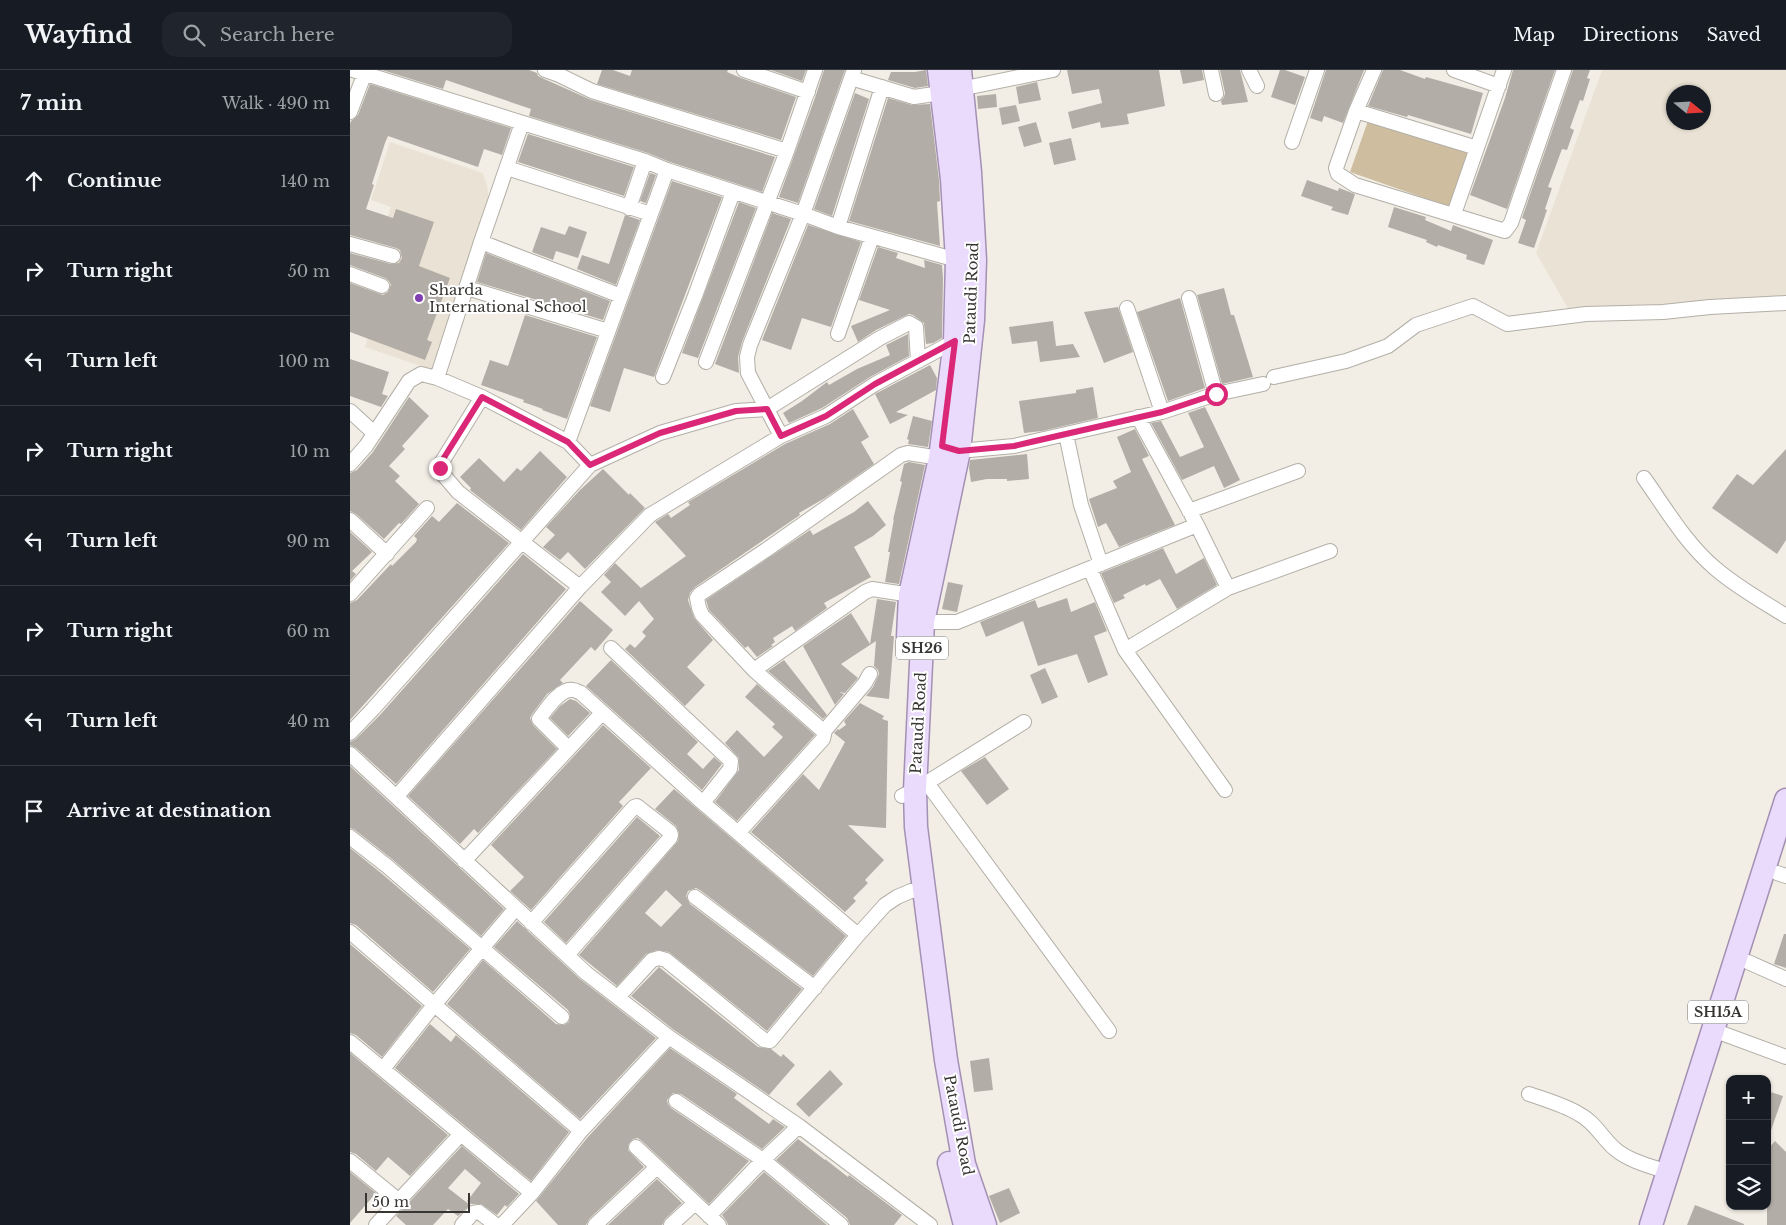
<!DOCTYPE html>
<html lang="en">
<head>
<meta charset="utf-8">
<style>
	:root { --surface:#171b24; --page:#20242c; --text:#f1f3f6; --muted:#9ea1a6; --line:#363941 }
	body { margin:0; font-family:"Libre Baskerville",serif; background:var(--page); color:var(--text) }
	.controls { position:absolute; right:15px; bottom:15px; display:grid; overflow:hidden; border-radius:10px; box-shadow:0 1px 4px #0004 }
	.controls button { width:45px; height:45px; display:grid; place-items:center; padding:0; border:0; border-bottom:1px solid var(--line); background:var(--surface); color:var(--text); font:25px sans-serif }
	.compass { position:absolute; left:1316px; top:15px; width:45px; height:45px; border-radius:50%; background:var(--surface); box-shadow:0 1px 4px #0004; rotate:108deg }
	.scale { position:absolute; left:15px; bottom:12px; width:105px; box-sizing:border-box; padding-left:5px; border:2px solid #383633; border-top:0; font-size:14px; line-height:18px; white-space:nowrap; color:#383633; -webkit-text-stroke:4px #fff; paint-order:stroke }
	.stop { position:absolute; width:15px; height:15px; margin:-11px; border:4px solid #db2777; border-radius:50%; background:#fff }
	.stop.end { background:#db2777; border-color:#fff; box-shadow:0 1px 5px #0008 }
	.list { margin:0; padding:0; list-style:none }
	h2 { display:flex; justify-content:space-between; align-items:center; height:65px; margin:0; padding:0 20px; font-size:21px }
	h2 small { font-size:16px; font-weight:400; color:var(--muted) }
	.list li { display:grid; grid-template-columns:32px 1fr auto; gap:15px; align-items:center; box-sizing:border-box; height:90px; padding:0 20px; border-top:1px solid var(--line) }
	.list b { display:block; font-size:19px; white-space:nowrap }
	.list em { font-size:16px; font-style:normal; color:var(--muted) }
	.icon { flex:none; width:28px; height:28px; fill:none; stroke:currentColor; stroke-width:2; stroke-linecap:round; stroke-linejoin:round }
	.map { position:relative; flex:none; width:1436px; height:1155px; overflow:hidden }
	header { display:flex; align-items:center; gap:30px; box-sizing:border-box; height:70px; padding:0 25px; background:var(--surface); border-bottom:1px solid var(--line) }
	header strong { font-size:24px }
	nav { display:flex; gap:28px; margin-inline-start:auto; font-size:18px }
	.search { width:350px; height:45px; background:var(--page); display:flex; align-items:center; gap:12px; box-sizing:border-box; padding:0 18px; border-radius:15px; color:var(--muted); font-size:19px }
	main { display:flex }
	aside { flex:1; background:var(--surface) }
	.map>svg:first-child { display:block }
</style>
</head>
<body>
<header>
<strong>Wayfind</strong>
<div class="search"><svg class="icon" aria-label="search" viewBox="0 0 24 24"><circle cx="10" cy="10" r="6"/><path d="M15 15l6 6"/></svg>Search here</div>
<nav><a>Map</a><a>Directions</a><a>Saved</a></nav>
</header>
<main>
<aside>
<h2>7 min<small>Walk · 490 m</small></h2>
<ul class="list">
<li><svg class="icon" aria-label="ahead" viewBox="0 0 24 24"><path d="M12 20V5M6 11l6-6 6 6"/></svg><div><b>Continue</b></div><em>140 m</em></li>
<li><svg class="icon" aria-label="right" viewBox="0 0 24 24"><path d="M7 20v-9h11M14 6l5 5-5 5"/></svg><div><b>Turn right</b></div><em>50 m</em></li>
<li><svg class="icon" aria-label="left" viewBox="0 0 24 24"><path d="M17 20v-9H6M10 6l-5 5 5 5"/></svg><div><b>Turn left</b></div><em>100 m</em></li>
<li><svg class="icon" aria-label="right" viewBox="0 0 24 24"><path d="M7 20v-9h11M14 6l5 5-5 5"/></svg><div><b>Turn right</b></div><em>10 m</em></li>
<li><svg class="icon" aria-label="left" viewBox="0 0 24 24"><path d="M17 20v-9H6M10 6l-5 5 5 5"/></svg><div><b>Turn left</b></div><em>90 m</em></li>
<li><svg class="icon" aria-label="right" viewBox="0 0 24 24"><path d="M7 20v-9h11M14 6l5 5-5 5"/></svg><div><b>Turn right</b></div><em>60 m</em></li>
<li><svg class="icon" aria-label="left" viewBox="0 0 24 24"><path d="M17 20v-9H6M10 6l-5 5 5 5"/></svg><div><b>Turn left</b></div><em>40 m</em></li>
<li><svg class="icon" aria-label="arrive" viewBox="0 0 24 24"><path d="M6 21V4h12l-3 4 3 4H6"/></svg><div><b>Arrive at destination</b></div></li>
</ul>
</aside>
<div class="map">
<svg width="1436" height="1155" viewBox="0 0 1436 1155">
	<rect width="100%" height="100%" fill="#f2eee6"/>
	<path fill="#eae2d4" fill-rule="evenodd" d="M1252,0H1436V228L1318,245L1219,240L1186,183ZM1324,22H1354V52H1324Z
		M40,72L133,103L137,115L139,133L82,300L15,277L48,178L29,172L41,137L21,130Z"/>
	<path fill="#cebd9f" d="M1019,48L1119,83L1100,137L1000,102Z"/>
	<path fill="#b2aea7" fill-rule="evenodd" d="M32,0H179L187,3L188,6L192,8L239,29L425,87L412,122L320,92L298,83L179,46L181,39L96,10L93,19Z
		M252,0H263L280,6L282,0H378L377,2L391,8L446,27L431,70L247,14Z
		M421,0H456L452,11Z
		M474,0H495L448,133L429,127L466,25Z
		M576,0L578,16L565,18L538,10L541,2H565Z
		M717,0H809L815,36L777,44L779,54L751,58L750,52L722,59L718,42L752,33L749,19L722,24Z
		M830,0H852L854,10L833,14Z
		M870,0H890L898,32L872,35L871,31L874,27L875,23Z
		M930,0H935L955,7L945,35L921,27Z
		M976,0H1014L993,53L974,46L972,52L960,48Z
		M1033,0H1050L1075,9L1076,7L1133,23L1121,64L1058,45L1057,47L1018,36Z
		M1163,0H1205L1157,139L1120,125L1155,28Z
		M1223,0H1240L1237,8L1240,9L1233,31L1230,30L1220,58L1224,60L1217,80L1212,79L1198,117L1202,118L1195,139L1197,140L1184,178L1168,173L1176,150L1172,148Z
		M687,12L691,30L669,34L666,17Z
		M20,14L161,58L152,85L134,79L128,97L38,66L35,73L22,114L24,115L16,139L43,148L46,139L84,152L69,196L100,208L77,270L82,272L75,290L0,262V213L33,225L38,222L41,215L39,211L35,208L0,195V183L41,194L49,193L52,188L50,180L46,178L0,165V54L1,51L8,45Z
		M505,23L519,29L482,146L464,139Z
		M646,24L647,37L628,39L627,26Z
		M538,28L562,35L580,34L589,110L590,131L587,132L590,176L499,151Z
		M666,35L670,51L652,55L649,38Z
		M686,52L692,72L674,77L668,57Z
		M178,64L284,97L274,126L168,92Z
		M721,68L726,90L704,95L699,73Z
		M300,103L306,105L296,133L290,131Z
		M957,110L988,121L989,118L1005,124L998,145L981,140L983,137L951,126Z
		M322,111L372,127L304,307L274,298L260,342L240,336Z
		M389,132L406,138L348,288L332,283Z
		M1044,137L1076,147L1075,150L1101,161L1103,155L1143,170L1134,195L1116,189L1117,185L1088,175L1087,177L1076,172L1077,170L1038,157Z
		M422,143L441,149L392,272L388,287L389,303L365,294Z
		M275,145L290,150L266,215L227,199L232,185L259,194Z
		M458,155L511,172L481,257L452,248L441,280L412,270Z
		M219,156L237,162L228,188L206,181L203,190L182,182L191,157L215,165Z
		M528,177L548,183L546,188L575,198L574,190L592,195L593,208L592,268L583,273L576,274L574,253L563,245L559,244L526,260L508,272L501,256L540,240L509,230Z
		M136,183L260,231L253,250L127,212Z
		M874,218L881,245H884L903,307L872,314L847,225Z
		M830,228L855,318L818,331L787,242Z
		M768,237L783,282L754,293L734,242Z
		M175,245L247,267L217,349L192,340L193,339L173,332L174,330L131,315L140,290L158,296Z
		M703,251L706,276L723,274L730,287L690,292L687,271L662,274L659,257Z
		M558,264L559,286L520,307L472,338L439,353L433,343L452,331L477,312L479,315L507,299L540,285L536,275Z
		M0,289L39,302L32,324L38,326L31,337L0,326Z
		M580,295L587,308L586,320L546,342L558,345L540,354L525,324Z
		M743,317L748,348L692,361L674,363L669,331L726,323V320Z
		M59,327L79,346L52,376L55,379L39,396L50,406L45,411L69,434L51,454L49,453L34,469L6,444L0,441V403L7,400L23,382Z
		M855,337L890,410L874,418L864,396L832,410L801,353L811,351L830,387L854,377L838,343Z
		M503,339L519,367L511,372L524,394L475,428L449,443L450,445L345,517L340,523L338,530L344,548L363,570L337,597L355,615L335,636L275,579L280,574L285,578L296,566L292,562L304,549L289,531L275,546L251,522L261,512L254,505L265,493L291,518L336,486L305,452L318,444L321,448L340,435L338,432L435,374L480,354Z
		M563,346L582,351L578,377L558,374L559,370L557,369Z
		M785,359L799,386L792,389L825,455L769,477L756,453L748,457L739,429L767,418L763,411L781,402L767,367Z
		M1436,379V470L1427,484L1362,438L1387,404L1403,415Z
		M190,381L217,407L171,460L120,420L121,418L110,407L129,388L154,412L167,398L171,401Z
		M677,384L679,409L657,411V409H637L621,412L619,398L620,390Z
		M559,392L575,395L549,514L535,512L540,482H538L544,449L543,450L552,412L550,411L554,394Z
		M253,399L279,425L280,423L295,438L235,499L218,482L210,490L193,477L205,465L196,457L230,420Z
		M518,431L536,455L523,466L504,477L521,507L474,533L477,538L445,561L442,556L423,568L425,572L421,575L423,576L407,587L398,576L395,578L359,540L356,530L460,460L463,465L504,442Z
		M107,433L159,473L0,650V533L7,530L41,494L42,496L66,472L67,469L64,466L82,446L89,452Z
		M0,462L22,482L2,501L6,504L0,511Z
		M813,478L826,504L854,488L867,515L827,539L810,509L796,516L795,514L773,525L775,528L764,533L751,503Z
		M173,484L216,519L46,714L6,678L0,675V672L6,669L30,645Z
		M598,512L613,515L607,542L592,539Z
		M717,528L721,542L745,532L757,561L744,566L758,605L738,613L727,584L688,596L673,551L636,567L630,552L685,530L688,538Z
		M527,529L546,532L541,566H544L539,629L516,626L523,617L529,604L528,600L524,596L526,571L491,594L508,608L495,623L489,622L494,624L485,635L453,576L501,543L520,574Z
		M230,531L263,560L245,581L241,577L210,610L213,613L197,624L182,644L180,648L183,655L207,679L128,763L124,759L110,774L58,726Z
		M261,590L348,672L337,684L353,699L364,687L372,694L352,720L236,616Z
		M434,590L477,645L473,649L418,601Z
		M695,598L708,627L692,634L680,605Z
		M407,614L465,665L387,751L365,732L389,700V688L375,673L387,660L414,687L433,667L422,657L425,654L395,627Z
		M220,629L226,631L240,643L218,666L200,648L210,636Z
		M510,633L534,646L532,649L538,651L536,758L498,755L534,790L515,810L518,813L503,828L506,831L495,842L401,762L453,704L469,720L495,672L484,663L488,659L489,660L496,655L494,651Z
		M253,655L301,698L269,732L273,736L181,840L160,821L174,807L141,775Z
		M635,687L659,719L637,735L611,701Z
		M0,696L154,839L131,866L42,789L5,760L0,758Z
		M324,719L496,866L463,906L350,820L346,818L338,821L336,826L340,834L452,919L417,961L319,882L307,880L296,884L267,916L229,885L328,771L329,763L326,756L305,739ZM316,820L332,835L311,857L295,843Z
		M287,747L310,766L216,873L194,852Z
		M0,778L31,803L120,879L83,922L6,855L0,853Z
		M167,851L230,909L306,968L230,1049L97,934L133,890L206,954L214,955L219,952L220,945L218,940L144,877Z
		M1434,864H1436V898L1424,894Z
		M0,874L72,936L32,987L6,965L0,963Z
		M309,897L408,977L421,979L431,987L433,984L445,995L419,1025L324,960L281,926Z
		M80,954L101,972L106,965L219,1062L181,1111L45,998Z
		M320,978L387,1024L384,1028L419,1054L423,1049L435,1057L412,1079L331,1024L323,1023L317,1030L318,1034L321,1038L399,1091L359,1134L292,1071L288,1068L283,1069L278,1075V1080L294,1097L239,1149L236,1155H208L186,1131L238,1067Z
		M0,983L98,1065L60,1106L38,1087L26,1101L6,1084L0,1082Z
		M639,988L643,1020L624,1022L620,991Z
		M480,1000L493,1014L459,1047L446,1034Z
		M1417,1021L1433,1026L1419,1066H1417Z
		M448,1069L475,1090V1089L498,1107L499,1105L552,1145L544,1155H500L497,1148L426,1090Z
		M1425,1071L1436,1082V1155H1417V1080Z
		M112,1076L169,1124L157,1137L155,1135L147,1145L131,1134H121L117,1131L131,1113L115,1099L98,1118L120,1135L108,1146L98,1139L83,1155H56L46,1146Z
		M0,1102L26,1123L0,1153Z
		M414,1102L477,1155H378L377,1152L372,1145Z
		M307,1109L332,1133L315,1149L312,1155H258Z
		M659,1118L670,1143L650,1153L639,1126Z
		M1345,1135L1394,1154V1155H1337Z"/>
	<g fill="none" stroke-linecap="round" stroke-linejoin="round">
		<g stroke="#b3afa7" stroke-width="16">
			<path id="street" d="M3,0L295,91L317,100L453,144L488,157L607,190H614
				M195,0L209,5L242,21L437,81
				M394,0L458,22
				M861,0L866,24
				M899,0L907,16
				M1024,0L1006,41L986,98L988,104L1005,115L1155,161L1161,153L1214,0
				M1104,0L1149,16
				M501,8L564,27L591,23L703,0
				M1006,41L1127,78
				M0,42L16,0
				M942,72L967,0
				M157,98L301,144
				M279,138L295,91
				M1104,144L1154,0
				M488,157L532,17
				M131,172L271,226
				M0,174L43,186
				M0,204L32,216
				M117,218L258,261
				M839,228L866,324
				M777,238L812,342
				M488,264L522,167
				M356,292L437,81L465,0
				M313,307L345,226L383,122
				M924,307L996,291L1038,276L1066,255L1123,236L1157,254L1236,244L1313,242L1360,237L1436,233
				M87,308L131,172L172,53
				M132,327L90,395L91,402L108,422L230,517
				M0,341L24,363
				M788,347L847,455L878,518
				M716,364L731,435L751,494
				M431,366L398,303L397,287L400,275L453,144L504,0
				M218,372L317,100
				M602,379L609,381L664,376L681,372L812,342L866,324L913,314
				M0,394L16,376L59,311L71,304L87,308L132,327L218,372L240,395
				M1294,408C1316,439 1336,474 1366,499C1387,517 1412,531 1436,546
				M839,441L948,401
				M0,450L37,484
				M740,499L775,580L875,720
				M0,524L77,438
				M566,552H607L847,455
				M261,578L381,691L380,699L353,733
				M775,580L878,518L980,481
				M404,600L515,522L522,519L568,526
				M520,604L515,613L476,659L472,660L404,600L352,545L349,538L347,528L350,524L416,480L551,385L558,383L590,388
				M0,663L23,639L240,395L310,363L386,341L417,339L530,268L559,253L566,257L568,291
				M218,678L189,649C196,640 209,618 223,620C226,620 228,622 231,623L353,733L508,865
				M0,684L236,903L319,967L449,1056L580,1155
				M577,713L759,961
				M47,726L230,517L300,445L431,366L476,346L525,314L605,271
				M552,726L565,720L674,652
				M388,763L473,669L475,660
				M0,767L37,796L212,947
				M114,791L252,643
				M1427,803L1436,806
				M345,827L465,918
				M181,853L284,737L287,736L320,762L321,765L320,768L217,885
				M0,862L231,1061
				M1398,892L1436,909
				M268,927L302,890L309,888L316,890L414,970L420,971L508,865L535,835L547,827L561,821L574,820
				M1363,960L1436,987
				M0,972L182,1123L231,1061L319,967
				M33,999L84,935L166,838
				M1179,1024C1196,1030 1214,1035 1229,1044C1245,1052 1252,1068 1265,1079C1279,1091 1300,1096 1318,1102
				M326,1031L413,1090L491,1155
				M286,1077L369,1155
				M0,1091L48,1130
				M359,1146L413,1090L449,1056
				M26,1155L111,1064
				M112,1155L123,1143L129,1142L146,1155
				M152,1155L182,1123
				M245,1155L307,1097
				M321,1155L345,1133"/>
		</g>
		<g stroke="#a390b3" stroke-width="25">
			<path id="primary" d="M610,0L620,102L625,190L623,250L609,381L573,552L565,720L566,757L596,990L614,1094L635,1155
				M558,567L560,525L590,388L605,271L607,190L602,109L589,0
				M599,1093L615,1155
				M1301,1155L1436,730"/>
		</g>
		<use href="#street" stroke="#fff" stroke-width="14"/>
		<use href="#primary" stroke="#eadafb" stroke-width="22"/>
	</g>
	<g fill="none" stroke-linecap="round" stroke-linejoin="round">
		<path stroke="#db2777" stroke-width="6" d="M90,398V394L132,327L218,372L240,395L310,363L386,341L417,339L431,366L476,346L525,314L605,271L592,376L609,381L664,376L681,372L812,342L866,324"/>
	</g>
	<circle fill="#803fb3" stroke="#fff" stroke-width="2" cx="69" cy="228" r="5"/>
	<g text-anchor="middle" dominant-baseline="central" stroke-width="4" stroke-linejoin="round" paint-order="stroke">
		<g fill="#fff" stroke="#747270" stroke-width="1">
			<rect x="546" y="566.5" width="52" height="23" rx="4"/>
			<rect x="1338" y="930.5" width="60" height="23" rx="4"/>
		</g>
		<g font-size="14" font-weight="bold" fill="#383633">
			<text x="572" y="578">SH26</text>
			<text x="1368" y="942">SH15A</text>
		</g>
		<g font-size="15" fill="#383633" stroke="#fff" text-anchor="start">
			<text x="79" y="219">Sharda<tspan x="79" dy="17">International School</tspan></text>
		</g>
		<g font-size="15" fill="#383633" stroke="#fff">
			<text transform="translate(621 223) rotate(-88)">Pataudi Road</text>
			<text transform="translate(568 653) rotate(-87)">Pataudi Road</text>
			<text transform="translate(609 1055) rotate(79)">Pataudi Road</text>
		</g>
	</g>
</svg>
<div class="controls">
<button>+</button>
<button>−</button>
<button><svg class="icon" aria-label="layers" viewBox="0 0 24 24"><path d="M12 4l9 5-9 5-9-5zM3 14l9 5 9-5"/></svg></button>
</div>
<svg class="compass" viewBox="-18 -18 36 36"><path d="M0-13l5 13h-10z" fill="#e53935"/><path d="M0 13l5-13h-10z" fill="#9ea1a6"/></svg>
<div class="scale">50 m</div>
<div class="stop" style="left:866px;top:324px"></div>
<div class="stop end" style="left:90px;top:398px"></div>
</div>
</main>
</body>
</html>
